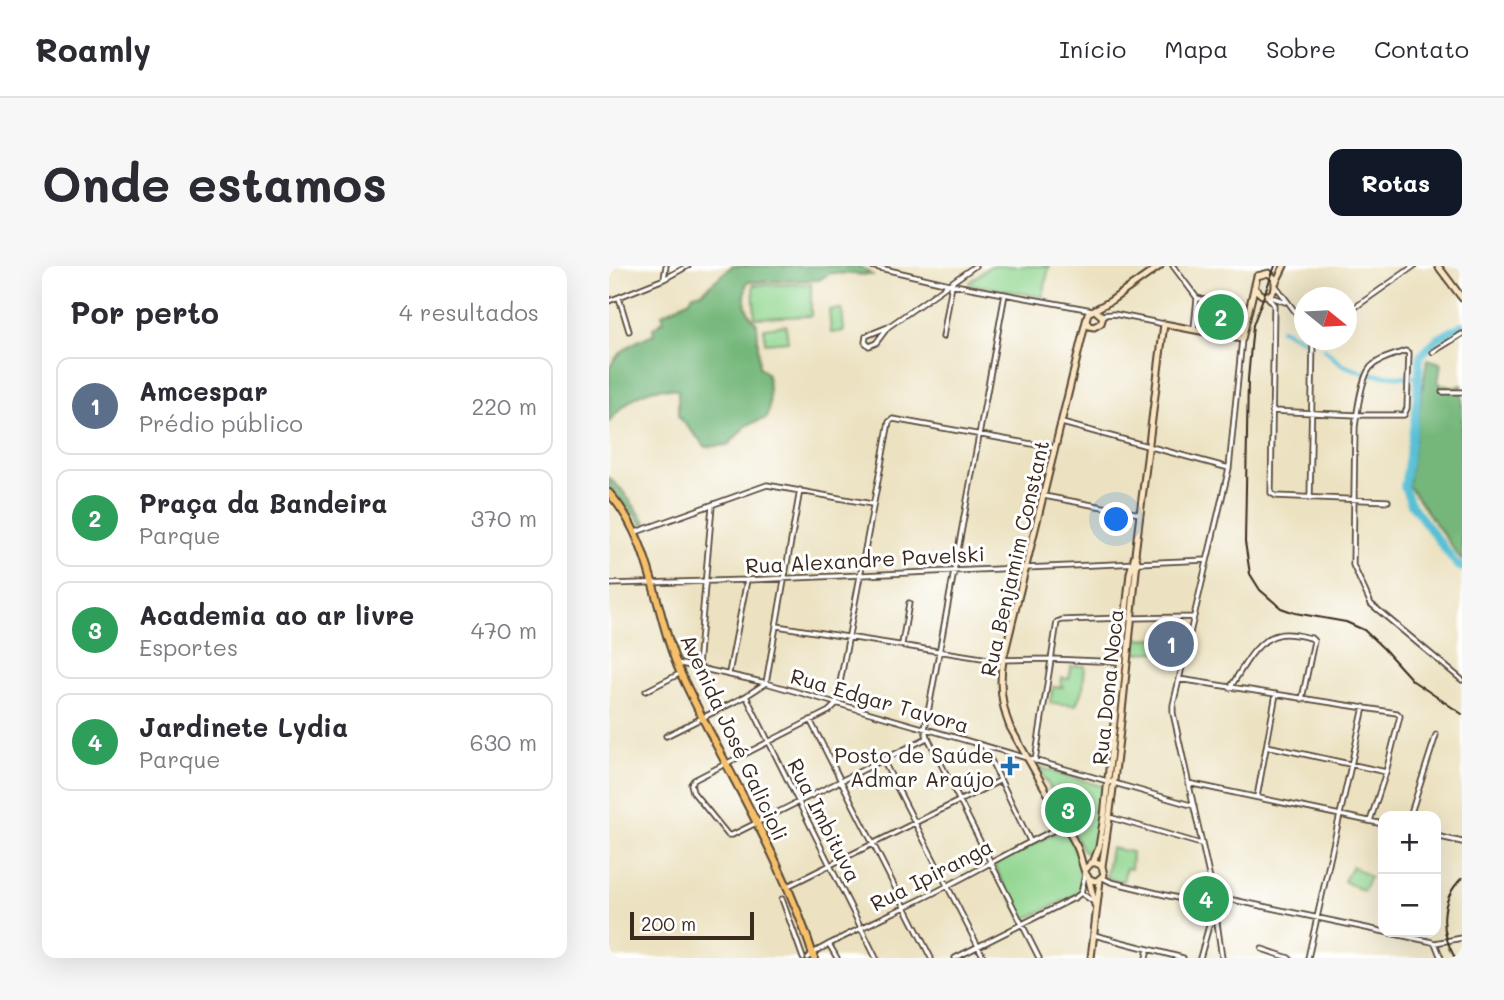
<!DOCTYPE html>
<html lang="pt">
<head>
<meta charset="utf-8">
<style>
	:root { --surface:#fff; --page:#f7f7f7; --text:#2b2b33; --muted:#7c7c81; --line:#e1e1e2; --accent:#111827 }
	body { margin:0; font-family:Mali,sans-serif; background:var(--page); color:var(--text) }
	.controls { position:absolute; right:21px; bottom:21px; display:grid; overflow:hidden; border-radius:14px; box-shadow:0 7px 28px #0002 }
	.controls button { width:63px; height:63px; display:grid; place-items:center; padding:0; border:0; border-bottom:2px solid var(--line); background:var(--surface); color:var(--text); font:35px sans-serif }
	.compass { position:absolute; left:685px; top:21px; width:63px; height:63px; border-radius:50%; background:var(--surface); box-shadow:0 7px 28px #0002; rotate:108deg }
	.scale { position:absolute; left:21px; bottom:18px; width:124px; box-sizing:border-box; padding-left:7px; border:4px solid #3b2a1e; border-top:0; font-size:19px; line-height:24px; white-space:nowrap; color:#3b2a1e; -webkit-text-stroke:5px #fff; paint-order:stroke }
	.you { position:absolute; left:508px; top:254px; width:24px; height:24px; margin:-18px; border:5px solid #fff; border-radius:50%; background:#1a73e8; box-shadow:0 0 0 10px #1a73e833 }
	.badge { display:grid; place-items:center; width:46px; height:46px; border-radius:50%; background:var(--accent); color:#fff; font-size:23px; font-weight:700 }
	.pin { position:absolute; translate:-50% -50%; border:4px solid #fff; box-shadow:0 2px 7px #0006 }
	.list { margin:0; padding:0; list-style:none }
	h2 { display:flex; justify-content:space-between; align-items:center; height:91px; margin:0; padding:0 28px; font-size:30px }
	h2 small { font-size:23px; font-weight:400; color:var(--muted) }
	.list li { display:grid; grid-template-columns:46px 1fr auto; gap:21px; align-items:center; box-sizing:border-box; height:98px; margin:0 14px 14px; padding:0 14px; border:2px solid var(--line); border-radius:14px }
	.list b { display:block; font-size:26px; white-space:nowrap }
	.list p { margin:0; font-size:23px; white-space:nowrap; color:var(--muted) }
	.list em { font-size:23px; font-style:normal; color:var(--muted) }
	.map { position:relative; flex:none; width:853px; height:692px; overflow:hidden; border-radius:14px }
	header { display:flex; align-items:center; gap:42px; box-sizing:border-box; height:98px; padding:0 35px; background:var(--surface); border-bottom:2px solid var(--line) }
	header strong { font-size:33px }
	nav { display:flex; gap:38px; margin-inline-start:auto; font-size:24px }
	.intro { display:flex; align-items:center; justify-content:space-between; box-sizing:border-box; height:168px; padding:0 42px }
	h1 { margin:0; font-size:49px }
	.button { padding:18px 32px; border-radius:14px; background:var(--accent); color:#fff; font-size:24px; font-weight:700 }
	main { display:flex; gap:42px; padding:0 42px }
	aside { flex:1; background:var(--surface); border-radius:14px; box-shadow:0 7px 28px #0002 }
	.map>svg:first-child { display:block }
</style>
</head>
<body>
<header>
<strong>Roamly</strong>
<nav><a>Início</a><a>Mapa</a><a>Sobre</a><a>Contato</a></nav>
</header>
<div class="intro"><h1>Onde estamos</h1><a class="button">Rotas</a></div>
<main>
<aside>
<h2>Por perto<small>4 resultados</small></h2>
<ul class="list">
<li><span class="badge" style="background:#5c6f8a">1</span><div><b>Amcespar</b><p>Prédio público</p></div><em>220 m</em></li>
<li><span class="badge" style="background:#2e9e5b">2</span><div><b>Praça da Bandeira</b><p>Parque</p></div><em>370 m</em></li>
<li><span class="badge" style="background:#2e9e5b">3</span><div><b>Academia ao ar livre</b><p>Esportes</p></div><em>470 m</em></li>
<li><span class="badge" style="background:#2e9e5b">4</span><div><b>Jardinete Lydia</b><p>Parque</p></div><em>630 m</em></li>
</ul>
</aside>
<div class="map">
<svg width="853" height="692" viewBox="0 0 853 692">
	<rect width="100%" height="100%" fill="#fff"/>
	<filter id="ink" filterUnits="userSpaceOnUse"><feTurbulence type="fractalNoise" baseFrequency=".0143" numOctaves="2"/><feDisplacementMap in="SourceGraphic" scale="14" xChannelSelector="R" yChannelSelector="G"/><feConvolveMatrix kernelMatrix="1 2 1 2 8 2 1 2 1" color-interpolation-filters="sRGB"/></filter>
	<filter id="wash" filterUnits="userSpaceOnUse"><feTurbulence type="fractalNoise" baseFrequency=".00686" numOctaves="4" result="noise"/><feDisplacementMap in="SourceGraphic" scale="28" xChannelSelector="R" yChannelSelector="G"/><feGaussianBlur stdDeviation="1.57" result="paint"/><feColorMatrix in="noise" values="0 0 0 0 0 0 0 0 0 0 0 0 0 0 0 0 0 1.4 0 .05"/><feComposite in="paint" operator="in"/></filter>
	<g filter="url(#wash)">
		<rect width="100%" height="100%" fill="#ece2c1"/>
		<path fill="#91d68f" stroke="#668056" stroke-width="2" d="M381,0H440L434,31L361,18L360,16Z
			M202,18V50L146,52L144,19Z
			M593,38L634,48L629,69L589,59Z
			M233,43L235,65L222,67L220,44Z
			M177,59L179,75L156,77L155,62Z
			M550,372L548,386L523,387L525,373Z
			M462,400H476L474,422L467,439L441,437L444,421H455L452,420L453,412L460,413Z
			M430,501L495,521L490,577L485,588H478L473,583Z
			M456,562L470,592L472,624L461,632L414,654L386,601L387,597Z
			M502,582L523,586L522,603L517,602L514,615L497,612Z
			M743,600L761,611L754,625L735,615Z"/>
		<path fill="#74b77a" stroke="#58704c" stroke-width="2" d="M123,0H251L263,9L221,7L210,14L138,16C134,33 135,45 148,58L150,101L158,108C160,120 162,140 158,152L138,159L119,179L97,181L69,150V124C39,116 17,135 0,156V102C10,83 27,75 45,68L44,62L55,54L53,48L81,34L84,28L93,26Z
			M818,93L832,97L829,117L844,122L853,119V295L799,219Z
			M0,212L12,223L37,256L35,260L0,221Z"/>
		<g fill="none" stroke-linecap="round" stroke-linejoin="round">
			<path stroke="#58c0d5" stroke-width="4.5" d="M672,63L700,77
				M715,83L732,98L755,107
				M760,108L798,111
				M805,111H809"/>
			<path stroke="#58c0d5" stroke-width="8" d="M853,59L828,73L811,90L807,144L795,221L802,238L848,299L853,302"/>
		</g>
	</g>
	<g filter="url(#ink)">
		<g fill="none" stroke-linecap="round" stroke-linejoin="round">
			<g stroke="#564636" stroke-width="7">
				<path id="street" d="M262,0L340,18L483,44
					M564,0L588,32L585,63
					M55,12L57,0
					M667,20L696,59
					M658,30L665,39L662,227L667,230L779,235
					M660,30L676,36
					M10,32L20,65
					M588,32L640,46
					M0,35L55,13L79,0
					M738,47L805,0
					M493,49L505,48L555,58
					M279,61L267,77L260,80L256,76L257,70L279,61L366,0
					M334,71L343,18
					M824,86L853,68
					M833,126H853
					M663,145L747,149H795L798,142L800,87L796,85C786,89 768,93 761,102C752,113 748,147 746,161L744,299L762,338L853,414
					M453,157L620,202
					M435,230L531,248
					M701,232L704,74
					M27,266L158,219L263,238
					M0,318L138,314L598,294
					M523,352L584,351
					M168,360L386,394L441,393L512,396
					M293,378L300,337
					M68,397L157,417L585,540
					M89,400L103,240
					M120,407L138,314
					M570,413L788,447L791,450L777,506L761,555
					M621,422C633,404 646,374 669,369C679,366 692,370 702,372L705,375L693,433
					M37,425L72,407
					M137,430L267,692
					M227,438L220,445L85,514L82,518L84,526L119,569H123L318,472L316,463L396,28
					M227,438L280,156L284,153L445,182
					M201,454L322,692
					M57,470L137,430L157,417L191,224
					M319,472L430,692
					M375,480L421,575
					M658,480L777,506
					M274,494L375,692
					M426,495L448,356L453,354L515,352
					M579,517L774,558
					M648,531L667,428
					M801,550L827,469
					M500,551L592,578
					M827,570L853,576
					M494,612L502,616L581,635L593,640
					M179,620L390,515
					M589 632a8 8 0 1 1 16 0a8 8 0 1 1-16 0Z
					M472,627L485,636
					M604,627L564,447V439L620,202L633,73
					M605,630L819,675L826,677L853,672
					M173,633L194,692
					M605,635L613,692
					M485,669L574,692
					M826,677L832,692
					M220,678L228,692
					M653,683L680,692
					M199,692L204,687C248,662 295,643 340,619C379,599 416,577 456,559
					M346,692L467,631L472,627L476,609
					M537,692L539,683
					M591,692L603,649
					M699,692L755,441"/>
			</g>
			<g stroke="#564636" stroke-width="9">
				<path id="secondary" d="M829,0L853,32
					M667,16L675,0
					M487,45L494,51L492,57L485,61L480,60L477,55L479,47L500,36L551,0
					M484,597L490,581L495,550L521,307L526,289
					M493,600C509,499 518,397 528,295L526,288L555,58L633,73L648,10L660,7L666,13V23L661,29H653L645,22
					M476,604L482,597H487L493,600L495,609L488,615C473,615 474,593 468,581C447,540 423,501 401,461C392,439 390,417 394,394L477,55
					M480,614L486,639
					M482,692L491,614"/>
			</g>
			<g stroke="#564636" stroke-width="10">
				<path id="highway" d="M0,227C45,277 45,349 72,408C116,503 174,592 205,692"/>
			</g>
			<use href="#street" stroke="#fff" stroke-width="3.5"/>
			<use href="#secondary" stroke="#fbe6c4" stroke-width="5"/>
			<use href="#highway" stroke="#f6c06b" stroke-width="6"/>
			<path stroke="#3b2a1e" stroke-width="2" d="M666,0L644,59L639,113L636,276L641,308L651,324L672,342L686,347L737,356L755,364L775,383L804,415L853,448
				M846,692C831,666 830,634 853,612"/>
		</g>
	</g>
	<path fill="#1f6fb2" stroke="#fff" stroke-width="2.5" d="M397.5 489.5h7v7h7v7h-7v7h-7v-7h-7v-7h7z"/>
	<g text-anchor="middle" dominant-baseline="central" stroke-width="6" stroke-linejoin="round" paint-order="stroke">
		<g font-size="21" fill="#3b2a1e" stroke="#fff">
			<text transform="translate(405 292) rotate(-77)">Rua Benjamim Constant</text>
			<text transform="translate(256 293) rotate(-3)">Rua Alexandre Pavelski</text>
			<text transform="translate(498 421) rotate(-84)">Rua Dona Noca</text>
			<text transform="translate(271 434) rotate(16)">Rua Edgar Tavora</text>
			<text transform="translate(126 471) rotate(65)">Avenida José Galicioli</text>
			<text transform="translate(216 554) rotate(63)">Rua Imbituva</text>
			<text transform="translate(322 608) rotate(-27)">Rua Ipiranga</text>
		</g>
		<g font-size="21" fill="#3b2a1e" stroke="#fff" text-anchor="end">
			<text x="385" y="488">Posto de Saúde<tspan x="385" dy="24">Admar Araújo</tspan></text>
		</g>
	</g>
</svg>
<div class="controls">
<button>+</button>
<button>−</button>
</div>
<svg class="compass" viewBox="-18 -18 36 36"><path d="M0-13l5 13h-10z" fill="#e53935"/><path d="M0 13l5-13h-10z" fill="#7c7c81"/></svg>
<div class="scale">200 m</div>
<div class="you"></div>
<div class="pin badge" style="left:562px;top:378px;background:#5c6f8a">1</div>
<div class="pin badge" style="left:612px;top:51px;background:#2e9e5b">2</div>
<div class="pin badge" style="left:459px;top:544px;background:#2e9e5b">3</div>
<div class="pin badge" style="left:597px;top:633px;background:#2e9e5b">4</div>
</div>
</main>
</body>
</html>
